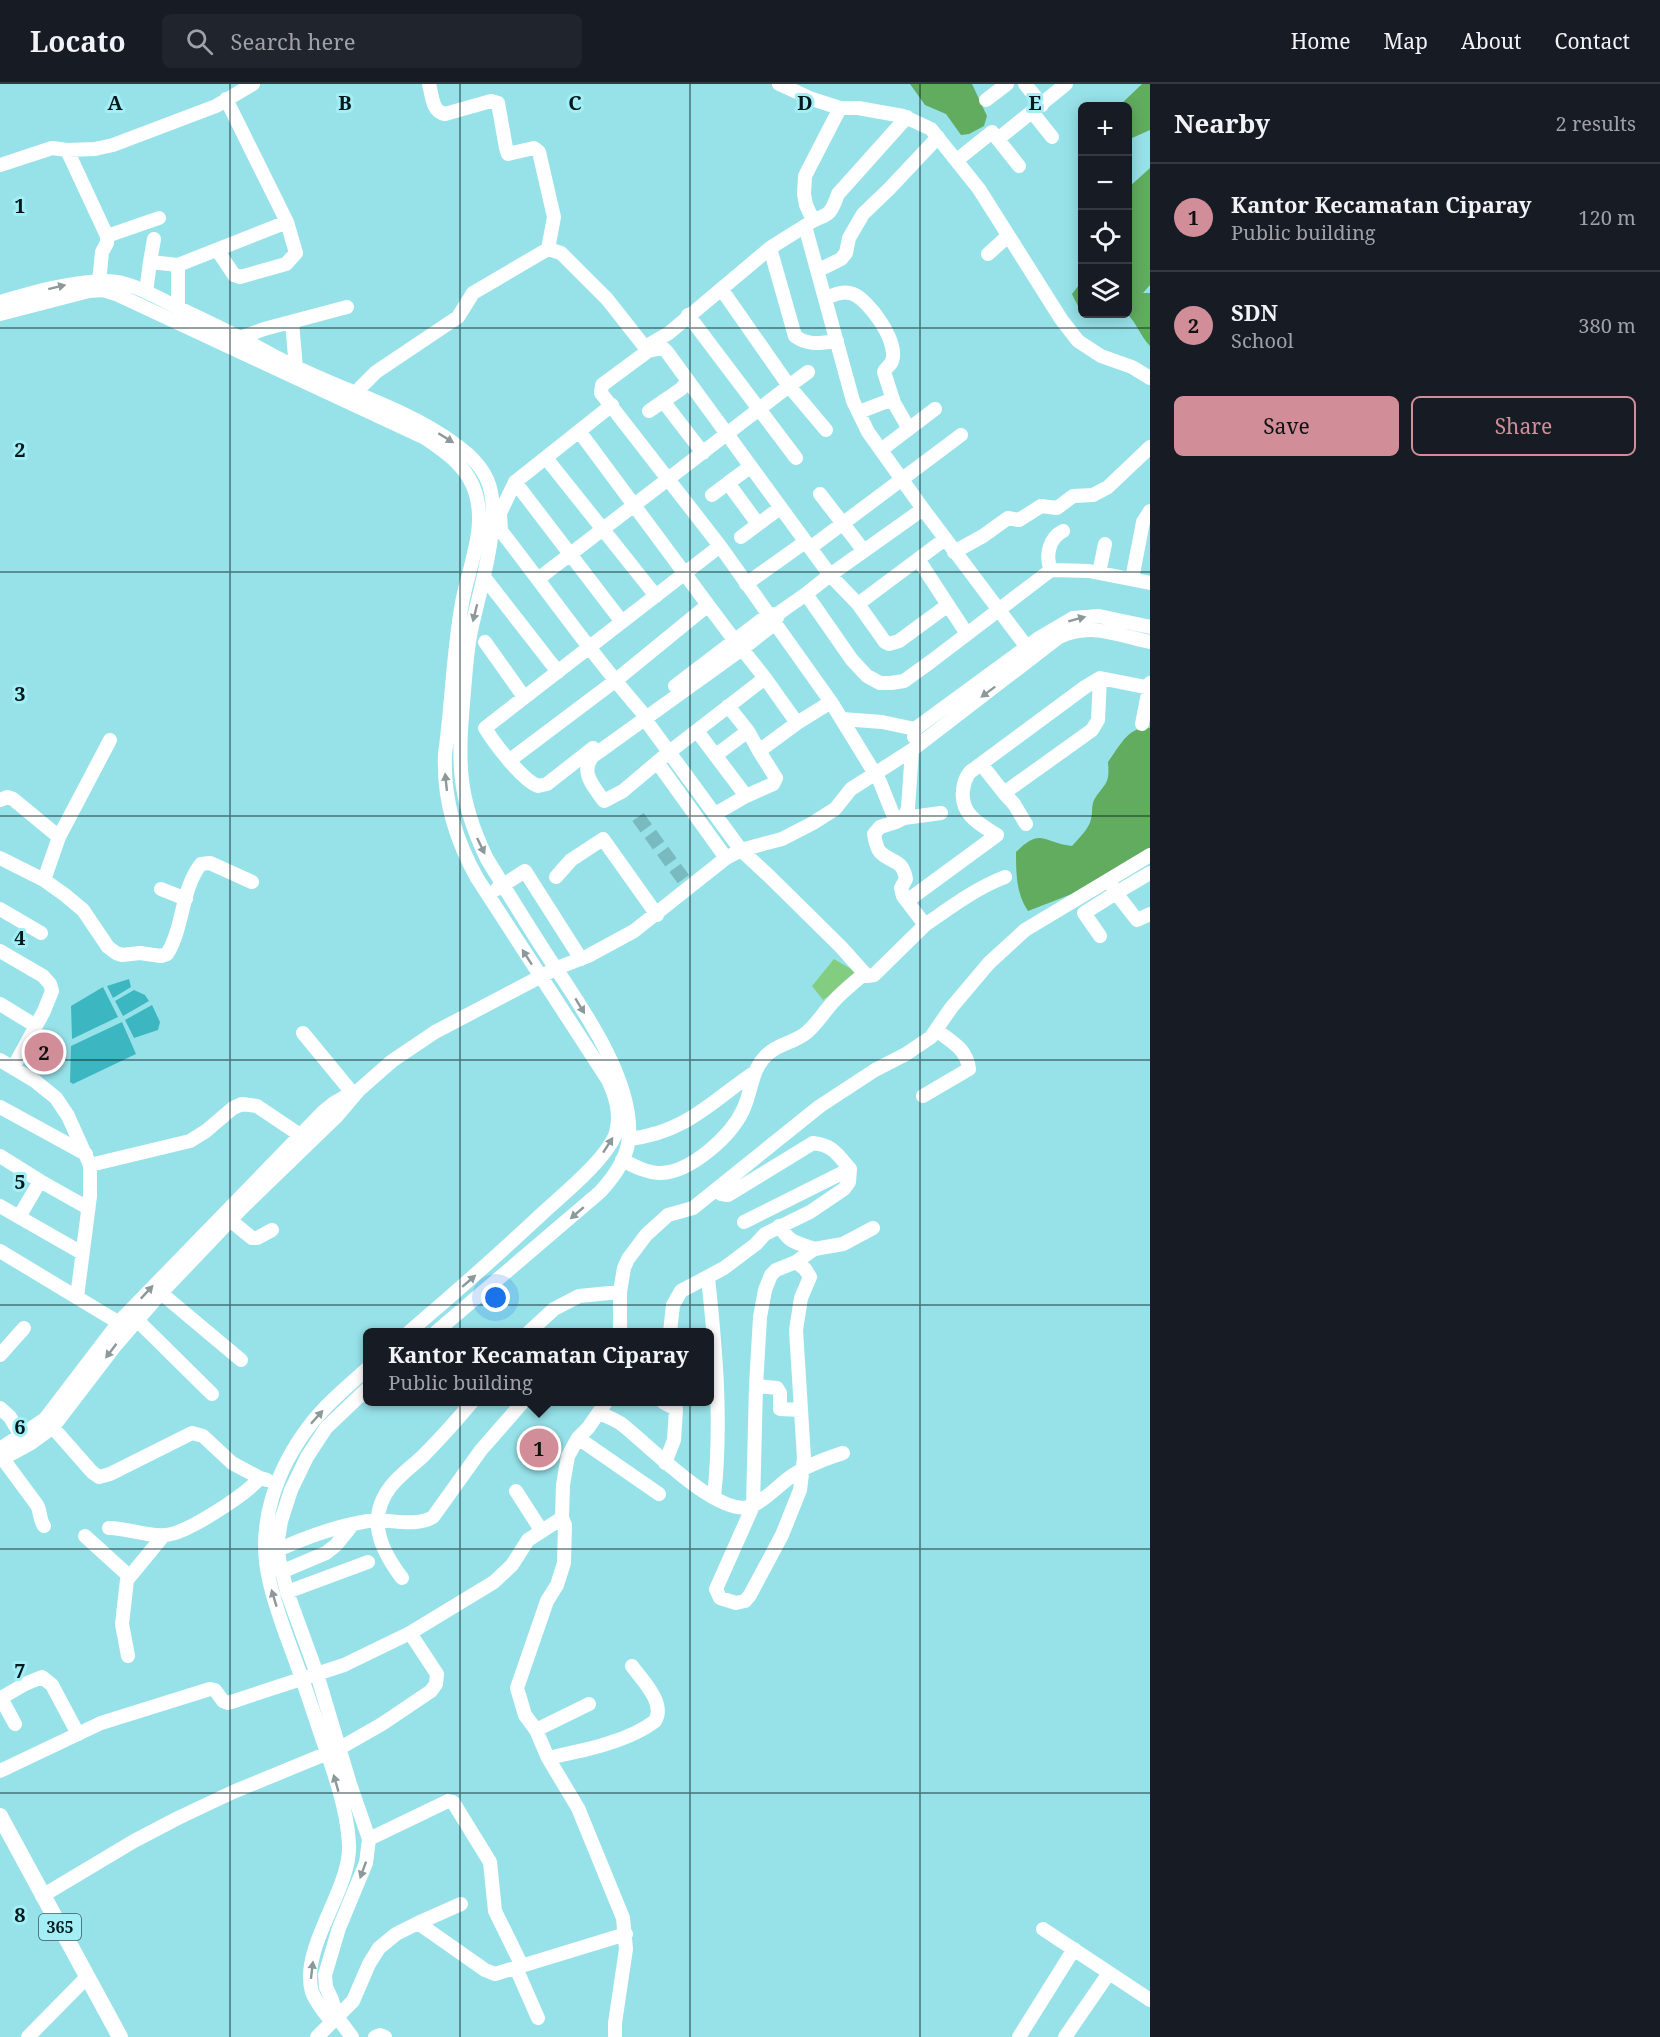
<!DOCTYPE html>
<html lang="en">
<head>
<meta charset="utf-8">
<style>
	:root { --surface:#171b24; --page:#20242c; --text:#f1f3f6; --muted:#9ea1a6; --line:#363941; --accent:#d18e98 }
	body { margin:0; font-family:"Noto Serif",serif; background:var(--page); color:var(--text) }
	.controls { position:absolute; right:18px; top:18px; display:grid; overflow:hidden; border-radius:9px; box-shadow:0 3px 15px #0003 }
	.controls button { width:54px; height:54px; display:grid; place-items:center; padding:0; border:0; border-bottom:2px solid var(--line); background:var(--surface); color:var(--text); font:30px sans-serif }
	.you { position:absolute; left:496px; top:1214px; width:21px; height:21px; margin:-15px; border:4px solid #fff; border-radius:50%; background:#1a73e8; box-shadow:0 0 0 9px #1a73e833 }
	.badge { display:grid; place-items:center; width:39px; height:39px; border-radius:50%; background:var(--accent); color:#111; font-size:20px; font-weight:700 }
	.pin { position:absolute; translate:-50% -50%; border:3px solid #fff; box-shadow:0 2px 6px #0006 }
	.popup { position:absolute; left:363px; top:1244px; width:351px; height:78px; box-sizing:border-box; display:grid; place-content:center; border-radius:9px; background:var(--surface); filter:drop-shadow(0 2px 4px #0005); font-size:20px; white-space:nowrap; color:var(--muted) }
	.popup b { font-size:22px; color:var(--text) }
	.popup::after { content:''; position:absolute; left:50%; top:100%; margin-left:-12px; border:12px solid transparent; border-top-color:var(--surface) }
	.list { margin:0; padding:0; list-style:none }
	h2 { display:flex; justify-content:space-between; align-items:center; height:78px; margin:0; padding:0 24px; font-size:26px }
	h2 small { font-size:20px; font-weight:400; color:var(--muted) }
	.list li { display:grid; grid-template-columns:39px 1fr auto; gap:18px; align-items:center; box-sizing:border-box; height:108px; padding:0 24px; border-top:2px solid var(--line) }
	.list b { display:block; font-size:22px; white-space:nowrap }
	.list p { margin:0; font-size:20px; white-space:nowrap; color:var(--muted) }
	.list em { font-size:20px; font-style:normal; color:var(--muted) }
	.actions { display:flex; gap:12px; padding:18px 24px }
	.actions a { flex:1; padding:14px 0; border:2px solid var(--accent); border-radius:9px; text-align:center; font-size:21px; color:var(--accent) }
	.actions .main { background:var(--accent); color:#111 }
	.icon { flex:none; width:33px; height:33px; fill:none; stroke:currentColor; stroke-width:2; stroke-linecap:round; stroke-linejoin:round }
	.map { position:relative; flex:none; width:1150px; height:1953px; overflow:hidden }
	header { display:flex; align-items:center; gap:36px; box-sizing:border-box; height:84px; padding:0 30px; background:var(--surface); border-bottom:2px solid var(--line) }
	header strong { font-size:28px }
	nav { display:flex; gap:33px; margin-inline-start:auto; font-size:21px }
	.search { width:420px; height:54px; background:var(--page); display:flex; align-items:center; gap:15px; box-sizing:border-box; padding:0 21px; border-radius:9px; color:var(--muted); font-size:22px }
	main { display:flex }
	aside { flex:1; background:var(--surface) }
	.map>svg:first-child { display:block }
</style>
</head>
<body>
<header>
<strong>Locato</strong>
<div class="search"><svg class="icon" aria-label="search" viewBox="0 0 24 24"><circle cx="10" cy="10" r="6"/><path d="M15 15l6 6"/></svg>Search here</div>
<nav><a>Home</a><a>Map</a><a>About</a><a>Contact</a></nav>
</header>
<main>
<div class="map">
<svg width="1150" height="1953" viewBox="0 0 1150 1953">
	<rect width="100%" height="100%" fill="#97e2e9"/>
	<path fill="#83cd80" d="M834,875L851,885L857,892L847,900L823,916L812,902Z"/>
	<path fill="#61ac5f" d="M910,0H972L987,32L984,42L969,50L961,51L946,30L925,21Z
		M1142,0H1150V46L1132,54L1128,59V22H1119Z
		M1150,84V201L1143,209H1150V262C1140,252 1137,239 1127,230L1128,104Z
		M1082,197V222L1079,224L1072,210Z
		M1150,644V764L1077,808L1028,827C1016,809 1016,789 1016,768C1041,743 1042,758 1072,762C1079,754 1089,745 1091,735C1093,728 1091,723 1094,716C1105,698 1110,702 1108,678C1120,662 1128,642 1150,644Z"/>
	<path fill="#3cb7c1" d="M129,895L131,903L113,914L107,902Z
		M103,903L118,933L72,955L71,922Z
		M134,906L145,911L149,917L123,932L115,917Z
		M152,921L160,938L158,946L134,954L125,936Z
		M122,938L136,970L73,1000L70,998L71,962Z"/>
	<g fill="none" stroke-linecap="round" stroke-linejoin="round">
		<path stroke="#79bac0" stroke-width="14" stroke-dasharray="14 7" stroke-linecap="butt" d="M638,733L689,803"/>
		<path stroke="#fff" stroke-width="14" d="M429,0C432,11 432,28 445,30L491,17L498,19L506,64L508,70L534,64L539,68L554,133L548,165
			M779,0L812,15L840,24H858L903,32L931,45L979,105L1061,235L1078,257L1101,272L1132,283L1150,294
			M1025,0L1042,21
			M986,16L1007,0
			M1032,28L1052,53
			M998,55L1066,0
			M67,66L107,152V159L102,168L99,198
			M957,76L992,48L1019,82
			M0,81L52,64L67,66L95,65L113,61L216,22L253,0
			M813,136L806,121L804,110L805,92L840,24
			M805,142C825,127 828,139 838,110L907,33
			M107,152L159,134
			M770,164L795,252C808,262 820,259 837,257
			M218,167L234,191L240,193L286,180L296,169L287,138L226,15
			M988,170L1008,152
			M150,178L154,155
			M178,181L287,138
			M819,186L841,175L846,169L849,154L863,130L890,104L938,53
			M722,206L789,302L808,288
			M146,208L150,178L178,181V223
			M825,214C834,211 843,206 853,210C869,216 899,258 892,277C891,281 886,283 884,288L894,319L909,345
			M0,218C34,208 69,198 105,197C128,196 154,212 175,222C197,233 220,243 242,255C260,264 278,275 296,283C347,308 406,325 452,358C470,370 487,386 491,408C499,444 480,506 472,542C467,563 466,585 464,607C458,676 456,711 487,775C506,806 525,837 545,868C577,917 633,992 629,1052C628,1073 614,1093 600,1108L436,1248
			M0,230L89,207L103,206L116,210L425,354C444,367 464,380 473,402C489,440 469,481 462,519C453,568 452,620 445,670C443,714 455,755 477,794L608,996C616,1013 621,1030 616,1049C607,1074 566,1108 546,1126C501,1168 455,1209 409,1248
			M688,231L796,374
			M292,238L296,284
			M240,254L264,245L347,223
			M645,263L669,249L770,164L805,142L853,317L868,348L923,425L830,491L858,520
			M353,315L361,303L376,288L458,233L473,209L548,165L561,169L607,215L644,262
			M663,317L703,369
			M612,321L515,398L500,429L501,447C548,507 591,570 641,627
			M649,327L681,305L687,298
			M859,328L893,315
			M579,347L708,521
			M881,366L935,325
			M546,374L656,512
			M515,398L622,538
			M728,399L750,383
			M820,410L864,467
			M712,411L728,399L758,440
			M923,425L1032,570
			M741,453L780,424
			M945,455L858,520L885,558L889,560L899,557L948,521L967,550
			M810,464L961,351
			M954,468L983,452L1008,434L1019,436L1041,422L1057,424L1073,412L1093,411L1108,403L1150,363
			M918,475L948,521
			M1051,486C1045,472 1049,454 1063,447
			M1099,489L1105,460
			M484,493L558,588
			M538,495L789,302L826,346
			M1132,495L1143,438L1150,427
			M746,500L805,458
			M485,558L524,613
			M742,565L765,594
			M675,602L768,531L776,530
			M831,618L797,639L765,594L668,669L623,707L604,717C594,703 579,688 593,672L742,565L774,540L779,529L806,510L852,576L867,592L880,599H891L904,597L933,576L1051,486L1089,487L1150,499
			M728,622L748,647
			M644,634L741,766L782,755L813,739L835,725L851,705L912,666L1059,553C1093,538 1116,551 1150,558
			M842,635L882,638L915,645L914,653
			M1142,640L1150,599
			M915,645L1039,554L1073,534L1099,532L1150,543
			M697,647L746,712
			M593,664L547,700L538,702C522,696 494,659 485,644L720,462
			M716,671L748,647L759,667
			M510,676L615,597L708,521L735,557
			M657,678L726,774
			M981,680L1004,709
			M0,716L7,713L13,715L59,753L44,796L65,811L83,826L108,863L116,869L122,871L140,869L161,872L167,870C184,843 181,805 201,780L210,779L252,798
			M715,730L746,712L773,700L776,694L759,667L797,639
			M904,734L941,729
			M896,738L904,734L908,724L912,666
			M1026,740L1014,720L1004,709L1092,646L1098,636L1100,594
			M59,753L110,656
			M0,774L44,796
			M1150,789L1116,809L1137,836L1150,830
			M556,793L571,776L603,755L657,831
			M161,805L186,815
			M497,805L525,787L581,875
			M907,817L997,751C979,740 960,730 963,706C964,699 965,694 970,688L1085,603L1100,594L1150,604
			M0,825L41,849
			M925,841C951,823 976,804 1005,793
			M1100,852L1084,829L1116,809L1113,803
			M0,867L43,892L50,900L52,907L44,927L13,984
			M0,920L36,942
			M303,949L354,1011
			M0,976L35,997L56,1014L68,1032L90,1081V1112L77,1213
			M923,1012L969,985C967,965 951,957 936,946
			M0,1023L86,1070
			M629,1055C687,1048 710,1018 755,988
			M0,1072L40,1097
			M622,1076C634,1082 647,1089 661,1089C691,1088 731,1052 743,1026C751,1010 751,989 763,975C775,960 792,960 806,949C816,941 824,928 833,918C842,908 853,899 864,890
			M90,1081L190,1057L206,1047L233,1024L242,1020L257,1022L306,1055
			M0,1122L19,1133L40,1097L88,1124
			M19,1133L82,1169
			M230,1136L252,1154H257L272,1146
			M744,1138L850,1085
			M779,1142C792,1161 795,1157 814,1165L796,1178L776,1186L771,1191L765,1206L760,1233L756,1302L753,1422L716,1505L720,1514L736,1519L745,1517L750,1511L782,1451L800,1406L804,1374L796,1246L801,1214L810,1193L805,1185L796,1178
			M814,1165L843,1160L873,1144
			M0,1167L126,1243
			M708,1194C716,1267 722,1339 714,1413
			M161,1209L241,1276
			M137,1236L212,1310
			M529,1248L554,1225L579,1212L620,1208
			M620,1248V1208L624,1184L628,1175L646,1151L668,1131L693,1124L820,1022L875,986L906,970L931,953L951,924L989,879L1025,846L1150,771
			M670,1248L673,1221L681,1207L724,1184L756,1160L765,1150L810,1128L844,1105L849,1098L850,1085C838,1071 833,1061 813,1059L728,1111L721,1110L717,1106
			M0,1271L24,1244
			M756,1302L777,1304L780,1309V1325L801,1326
			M606,1318L588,1344L578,1354L568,1372L563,1401L562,1434L565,1441L564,1479L557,1501L547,1517L517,1604L525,1631L536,1646L548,1674L578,1724L623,1834L626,1865L615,1939V1953
			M663,1318L676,1325L674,1356L665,1379
			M0,1324L10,1333L21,1352
			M599,1329C606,1332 614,1335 620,1339C645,1357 719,1436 752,1422C765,1416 778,1402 789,1394C805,1382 824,1375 843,1369
			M48,1338L92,1388L99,1393L110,1390L192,1349L203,1352L232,1379L260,1394
			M578,1354L659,1410
			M0,1365L45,1335L119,1238L323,1028L334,1019L353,1008
			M0,1371L37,1421C41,1428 39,1435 44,1442
			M0,1376L31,1359L53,1343L115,1262L161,1209L242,1124L337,1032L359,1006L392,977L435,948L557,884L588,872L634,847L726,774L741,766L769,792L841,863L867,892L874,891L925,841L903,812L901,804L906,795C902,774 892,780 880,768C876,763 875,756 874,750L880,743L896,738L880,698L831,618L720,462L601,309L602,301L648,267L663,264L667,268L830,491L806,510
			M516,1407L541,1446
			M109,1444C128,1444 147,1453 165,1451C187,1450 246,1410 260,1394L267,1396
			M85,1452L129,1492
			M278,1466C306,1453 337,1442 368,1437C389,1434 414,1444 433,1433L481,1366L523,1318
			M281,1488L326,1469L336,1461L353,1440
			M402,1494C380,1465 366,1434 391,1402C400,1391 412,1382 422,1373C440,1355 456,1337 472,1318
			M287,1508L368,1478
			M128,1572L122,1540L127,1496L164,1451
			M0,1614H1L15,1640
			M1,1614L25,1600L42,1593L52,1601L78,1650
			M536,1646L589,1620
			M548,1674C581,1667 628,1658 655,1637C666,1619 642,1596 632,1582
			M0,1687L101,1639L210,1605L215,1606L223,1617L228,1619L344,1581L410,1549
			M369,1755L448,1717L453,1718L490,1778L495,1827L522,1882
			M42,1812L134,1757L178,1734L233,1708L340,1664L382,1640L431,1607L436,1600L437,1590L410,1549L494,1498L512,1481L528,1456L562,1434
			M418,1839L461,1820
			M1043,1845L1150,1916
			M516,1884L538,1934
			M332,1938C325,1929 316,1919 312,1908C299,1864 352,1804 349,1760C347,1724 334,1688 322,1654C314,1630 306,1605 297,1581C287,1553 275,1524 269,1495C256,1440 277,1384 310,1341C326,1320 348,1302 368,1284
			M28,1953L87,1893
			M317,1953L353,1917L369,1880L379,1864L396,1850L418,1839L485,1886L495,1890L626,1850
			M352,1953L337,1933L332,1916L326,1903L325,1891L339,1844L366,1779L369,1755L350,1700L317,1590L287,1508L279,1475L278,1455L281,1437L291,1406L307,1373L326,1344L368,1304
			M375,1953L380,1951L385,1953
			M1019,1953L1074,1865
			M1065,1953L1109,1889"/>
		<path stroke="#fff" stroke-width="16" d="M0,1732L120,1953"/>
	</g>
	<defs><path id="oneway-solid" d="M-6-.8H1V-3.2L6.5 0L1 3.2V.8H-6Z" transform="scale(1.5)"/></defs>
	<g fill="#8c9899">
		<use href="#oneway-solid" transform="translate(57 203) rotate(-14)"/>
		<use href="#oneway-solid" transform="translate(446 354) rotate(32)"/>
		<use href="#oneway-solid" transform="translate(475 529) rotate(104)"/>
		<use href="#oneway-solid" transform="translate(1077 535) rotate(-15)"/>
		<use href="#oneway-solid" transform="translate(988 608) rotate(143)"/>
		<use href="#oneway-solid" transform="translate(446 698) rotate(-96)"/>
		<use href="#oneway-solid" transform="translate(481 762) rotate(64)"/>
		<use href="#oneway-solid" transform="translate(527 873) rotate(-123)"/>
		<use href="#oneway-solid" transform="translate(580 922) rotate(59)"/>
		<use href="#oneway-solid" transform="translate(608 1061) rotate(-57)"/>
		<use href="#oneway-solid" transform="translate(577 1129) rotate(139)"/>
		<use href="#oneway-solid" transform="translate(469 1197) rotate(-41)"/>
		<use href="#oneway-solid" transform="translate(147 1208) rotate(-47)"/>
		<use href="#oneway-solid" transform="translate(111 1267) rotate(127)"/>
		<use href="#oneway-solid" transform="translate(317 1333) rotate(-48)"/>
		<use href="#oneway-solid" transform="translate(274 1514) rotate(-107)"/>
		<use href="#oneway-solid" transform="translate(336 1699) rotate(-106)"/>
		<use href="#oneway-solid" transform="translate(363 1786) rotate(110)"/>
		<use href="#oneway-solid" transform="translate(312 1886) rotate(-83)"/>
	</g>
	<path fill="none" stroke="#00191c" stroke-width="1.5" stroke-opacity="0.55" d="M230,0V1953M460,0V1953M690,0V1953M920,0V1953M0,244H1150M0,488H1150M0,732H1150M0,976H1150M0,1221H1150M0,1465H1150M0,1709H1150"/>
	<g text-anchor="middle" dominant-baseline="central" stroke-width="6" stroke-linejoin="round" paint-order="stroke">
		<rect fill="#a4eff6" stroke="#31595d" stroke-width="1.5" x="39" y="1830" width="42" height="26" rx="4.5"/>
		<g font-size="16" font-weight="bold" fill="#00191c">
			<text x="60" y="1843">365</text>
		</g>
	</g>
	<g font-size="20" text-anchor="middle" font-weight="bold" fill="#00191c" stroke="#a4eff6" stroke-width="6" stroke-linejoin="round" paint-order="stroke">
		<text x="115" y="26">A</text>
		<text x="345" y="26">B</text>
		<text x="575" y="26">C</text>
		<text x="805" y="26">D</text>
		<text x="1035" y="26">E</text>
		<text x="20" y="129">1</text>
		<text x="20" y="373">2</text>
		<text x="20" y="617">3</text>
		<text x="20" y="861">4</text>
		<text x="20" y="1105">5</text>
		<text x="20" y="1350">6</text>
		<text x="20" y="1594">7</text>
		<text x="20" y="1838">8</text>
	</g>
</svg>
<div class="controls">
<button>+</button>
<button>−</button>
<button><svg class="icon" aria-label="locate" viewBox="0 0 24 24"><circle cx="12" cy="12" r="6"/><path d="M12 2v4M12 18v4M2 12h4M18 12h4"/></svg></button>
<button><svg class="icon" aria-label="layers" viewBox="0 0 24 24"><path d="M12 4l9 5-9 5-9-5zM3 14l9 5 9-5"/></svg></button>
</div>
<div class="you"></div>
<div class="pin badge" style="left:539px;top:1364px">1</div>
<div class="popup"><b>Kantor Kecamatan Ciparay</b>Public building</div>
<div class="pin badge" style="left:44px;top:968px">2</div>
</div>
<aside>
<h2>Nearby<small>2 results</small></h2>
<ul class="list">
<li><span class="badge">1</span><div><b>Kantor Kecamatan Ciparay</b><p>Public building</p></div><em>120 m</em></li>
<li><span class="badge">2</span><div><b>SDN</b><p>School</p></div><em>380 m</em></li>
</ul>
<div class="actions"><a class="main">Save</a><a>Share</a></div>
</aside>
</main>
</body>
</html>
